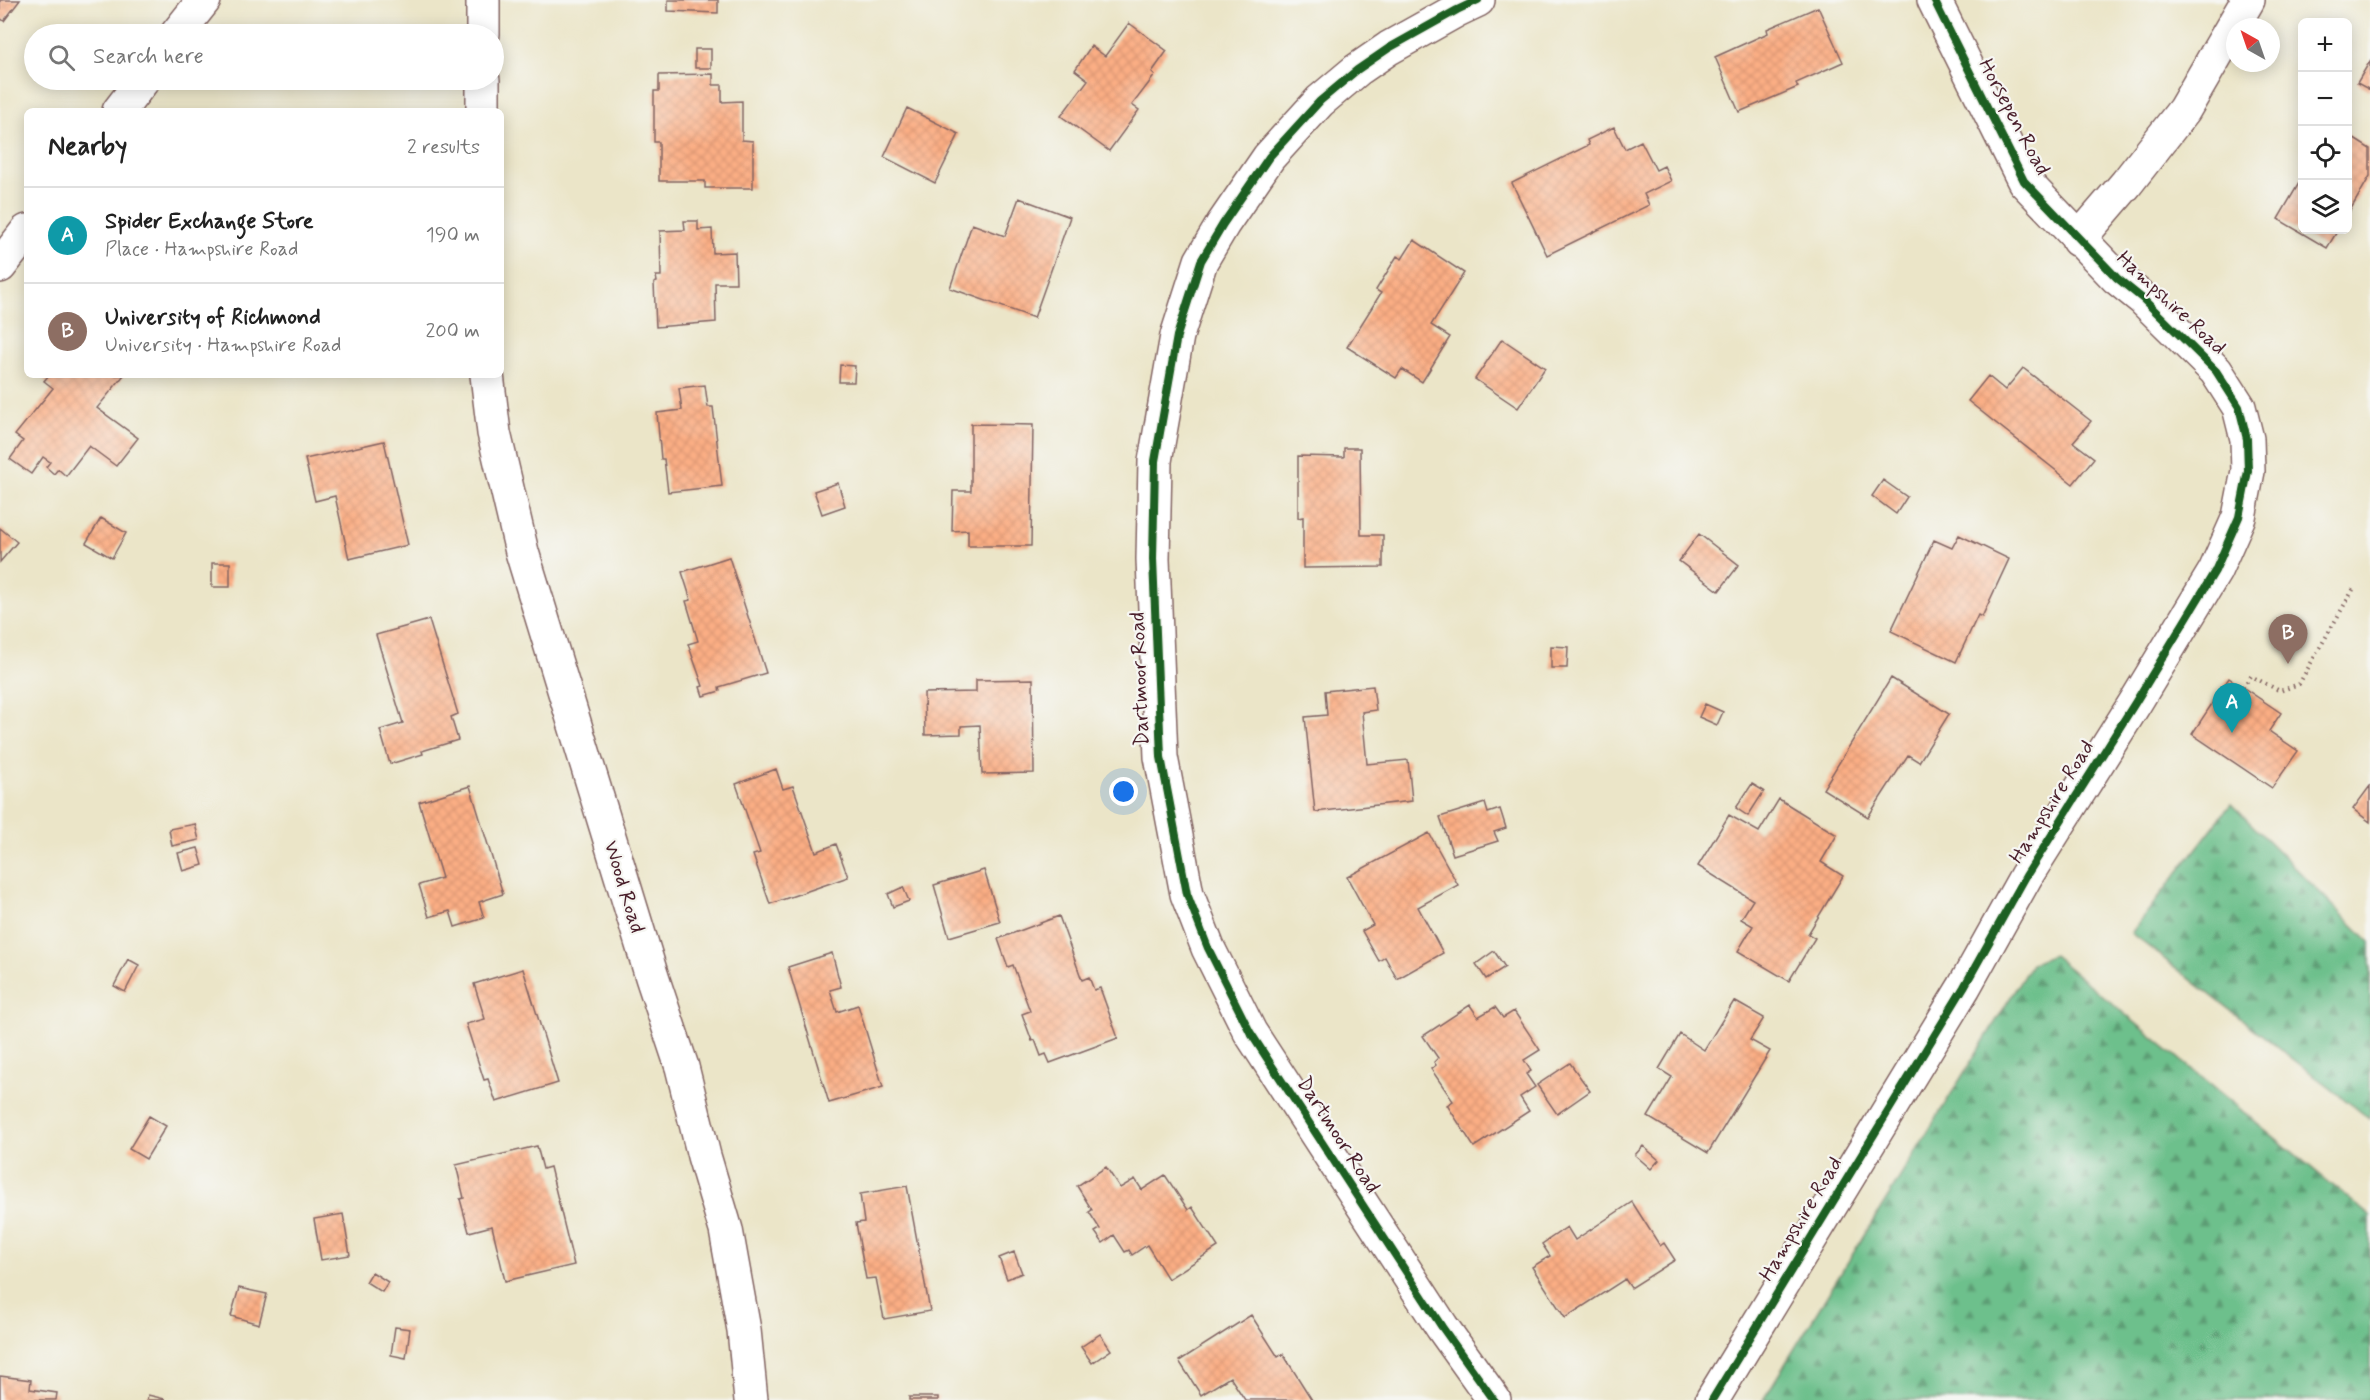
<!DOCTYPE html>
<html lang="en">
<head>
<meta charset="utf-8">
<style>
	:root { --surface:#fff; --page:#f6f6f6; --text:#222; --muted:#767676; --line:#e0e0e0; --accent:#c8321e }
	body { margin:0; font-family:Mynerve,sans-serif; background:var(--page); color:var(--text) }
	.controls { position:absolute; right:18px; top:18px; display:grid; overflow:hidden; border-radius:9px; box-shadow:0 3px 15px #0003 }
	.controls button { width:54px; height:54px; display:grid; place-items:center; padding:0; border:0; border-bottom:2px solid var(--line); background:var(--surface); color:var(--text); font:30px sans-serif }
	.compass { position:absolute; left:2226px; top:18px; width:54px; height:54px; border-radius:50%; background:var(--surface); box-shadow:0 3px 15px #0003; rotate:320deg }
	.you { position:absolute; left:1124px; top:792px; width:21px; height:21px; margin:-15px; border:4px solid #fff; border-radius:50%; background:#1a73e8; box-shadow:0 0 0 9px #1a73e833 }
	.badge { display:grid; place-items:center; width:39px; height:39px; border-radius:50%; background:var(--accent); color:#fff; font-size:20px; font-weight:700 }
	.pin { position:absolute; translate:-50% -50px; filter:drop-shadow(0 2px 3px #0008) }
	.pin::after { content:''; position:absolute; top:32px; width:21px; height:18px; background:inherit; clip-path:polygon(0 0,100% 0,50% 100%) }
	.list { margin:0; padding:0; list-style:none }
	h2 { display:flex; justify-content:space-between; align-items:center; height:78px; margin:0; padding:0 24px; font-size:26px }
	h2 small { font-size:20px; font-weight:400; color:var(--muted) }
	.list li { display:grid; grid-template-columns:39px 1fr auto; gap:18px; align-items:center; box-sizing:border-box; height:96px; padding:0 24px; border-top:2px solid var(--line) }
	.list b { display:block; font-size:22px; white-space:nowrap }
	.list p { margin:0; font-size:20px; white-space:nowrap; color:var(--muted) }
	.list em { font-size:20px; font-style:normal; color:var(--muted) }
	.icon { flex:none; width:33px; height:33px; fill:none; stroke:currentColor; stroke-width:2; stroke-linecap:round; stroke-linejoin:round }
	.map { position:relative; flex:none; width:2370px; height:1400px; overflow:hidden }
	.search { position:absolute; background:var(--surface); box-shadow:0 3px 15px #0003; left:24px; top:24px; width:480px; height:66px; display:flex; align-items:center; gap:15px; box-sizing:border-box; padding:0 21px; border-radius:33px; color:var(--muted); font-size:22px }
	.panel { position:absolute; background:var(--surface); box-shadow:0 3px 15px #0003; left:24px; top:108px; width:480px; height:270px; border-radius:9px }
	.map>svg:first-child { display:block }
</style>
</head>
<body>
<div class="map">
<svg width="2370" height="1400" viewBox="0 0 2370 1400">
	<defs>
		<pattern id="forest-firs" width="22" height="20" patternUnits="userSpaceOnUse" patternTransform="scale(1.5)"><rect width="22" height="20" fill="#6dc08c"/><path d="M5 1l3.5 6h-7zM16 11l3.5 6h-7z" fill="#5c9b73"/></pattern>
		<pattern id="building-cross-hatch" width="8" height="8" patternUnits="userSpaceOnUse" patternTransform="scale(1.5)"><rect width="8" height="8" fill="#fbae84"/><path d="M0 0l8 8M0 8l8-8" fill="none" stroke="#d99572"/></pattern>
	</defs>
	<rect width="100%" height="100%" fill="#f6f6f2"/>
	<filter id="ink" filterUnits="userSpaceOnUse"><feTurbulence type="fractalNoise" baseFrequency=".0167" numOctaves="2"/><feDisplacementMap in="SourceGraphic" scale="12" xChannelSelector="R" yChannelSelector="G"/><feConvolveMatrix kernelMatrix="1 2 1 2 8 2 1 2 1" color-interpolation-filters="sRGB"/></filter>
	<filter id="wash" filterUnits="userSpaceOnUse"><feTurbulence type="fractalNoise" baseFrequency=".008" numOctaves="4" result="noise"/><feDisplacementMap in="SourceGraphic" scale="24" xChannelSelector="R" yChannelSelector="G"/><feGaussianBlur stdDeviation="1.35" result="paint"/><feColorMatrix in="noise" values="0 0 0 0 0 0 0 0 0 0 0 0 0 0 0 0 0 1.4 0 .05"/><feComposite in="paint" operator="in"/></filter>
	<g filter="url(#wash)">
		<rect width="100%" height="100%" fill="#ebe5c8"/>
		<path fill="url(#forest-firs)" stroke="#5c705c" stroke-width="1.5" d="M2231,804L2370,942V1119L2131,933Z
			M2053,955L2370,1216V1400H1763L2031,964Z"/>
		<g id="blocks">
			<path fill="url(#building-cross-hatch)" d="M0,0H20L4,21L0,18Z
				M668,0H718V13L668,11Z
				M1818,7L1843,62L1796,83L1798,87L1739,112L1715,57L1768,33L1767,29Z
				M1129,23L1167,51L1152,72L1155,75L1132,105L1139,110L1109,151L1061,116L1088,80L1075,70L1091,46L1105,56Z
				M695,49H711V68H695Z
				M2370,61V90L2357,83Z
				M713,74V85H722V102L742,101V140L753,141V188H705V181H659V142H654V91H659V75Z
				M907,108L959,134L935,183L884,157Z
				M1614,127L1625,149L1641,141L1656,170L1664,166L1671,181L1644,194L1649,205L1547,255L1512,183L1589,145L1587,140Z
				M2348,135L2370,149V176L2348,214Z
				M2302,178V230H2338L2327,248L2278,219Z
				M1019,198L1070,217L1034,318L950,288L972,224L1005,236Z
				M684,221H698V230L712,229L713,253L735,252L736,283H715L716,322L656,327L654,283L657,282L656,276H661L660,231L685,230Z
				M1414,240L1464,273L1431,325L1450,337L1422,382L1402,369L1396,378L1347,347L1381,293L1376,290L1397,256L1402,259Z
				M1502,339L1545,368L1518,408L1475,379Z
				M840,365L855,366L854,382H839Z
				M2023,368L2091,421L2073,442L2094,458L2073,484L1968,401L1988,376L2005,390Z
				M49,375H124L97,408L138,438L116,466L89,446L66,476L58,469L54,474L46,467L50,462L43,457L31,474L10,459L23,441L15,435L53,388L44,381Z
				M705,385L708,407H713L722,486L668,492L664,459H661L657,413L682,410L679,388Z
				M971,424L1033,425L1031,546H968V530L952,531L953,491H971Z
				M384,441L408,545L349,559L335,496L315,501L305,459Z
				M1344,448H1360L1361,535H1383V567L1303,568V517L1298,518V456L1344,457Z
				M1883,480L1907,497L1896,514L1872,496Z
				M838,483L845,506L822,514L814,491Z
				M101,518L126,533L112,558L86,543Z
				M0,528L17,542L0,562Z
				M1699,534L1739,565L1719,591L1679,561Z
				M1959,535L2009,559L1982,617L1978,615L1956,662L1891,631L1934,540L1952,548Z
				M729,557L766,673L719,687L720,691L703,696L700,687L703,686L688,644L698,641L686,601L691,600L682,572Z
				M212,563H230V587H212Z
				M429,620L458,714L451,717L458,740L422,751L423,754L390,764L380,730L403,723L376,635Z
				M1551,646L1568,647L1567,668H1551Z
				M1891,678L1949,714L1919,762L1908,755L1868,817L1823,789Z
				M2229,678L2281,713L2269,731L2298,751L2272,788L2192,734Z
				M1033,679L1034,773L982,774L980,725L961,726V734L925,735L924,693L976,692V680Z
				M1373,686L1376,710L1362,712L1367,764L1408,760L1412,801L1315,812L1305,717L1327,715L1325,691Z
				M1705,704L1723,712L1717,725L1699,717Z
				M776,769L783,789L793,786L816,852L836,844L848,877L770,904L753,855L760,853L736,784Z
				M1752,784L1764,791L1748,816L1736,808Z
				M470,786L503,894L479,902L484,918L455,927L450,911L429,917L419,885L442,878L419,802Z
				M2370,786V822L2353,809Z
				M1779,799L1837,835L1821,862L1843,876L1808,934L1815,938L1789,981L1738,951L1753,926L1741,919L1753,900L1698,866L1729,815L1759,832Z
				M1485,803L1488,813L1500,809L1506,828L1494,832L1498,841L1453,855L1440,817Z
				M195,824L199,840L172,846L169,829Z
				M1429,833L1458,885L1418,907L1443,953L1397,979L1385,957L1379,961L1362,931L1373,925L1347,877Z
				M198,848L203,865L183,871L178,853Z
				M984,870L1000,922L949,937L934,885Z
				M903,887L909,901L893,907L888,894Z
				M1059,916L1082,980L1089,977L1094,990L1100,988L1118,1038L1050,1063L1046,1054L1041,1056L1035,1040L1032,1041L1022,1014L1030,1011L1013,965L1008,967L998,939Z
				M1494,951L1505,967L1486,979L1476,964Z
				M832,953L841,987L830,990L837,1012L858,1005L883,1087L829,1103L788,967Z
				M128,959L139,965L125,992L114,986Z
				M523,969L558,1083L496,1102L488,1079L484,1080L466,1024L485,1019L474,984Z
				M1734,1001L1764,1018L1750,1040L1770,1051L1708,1153L1648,1117L1672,1077L1659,1069L1680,1034L1704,1050Z
				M1470,1005L1478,1017L1495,1007L1503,1018L1514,1011L1540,1050L1524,1060L1531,1071L1526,1074L1535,1087L1520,1097L1529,1111L1474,1147L1447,1105L1453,1101L1431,1069L1436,1065L1434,1062L1438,1058L1423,1036Z
				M1570,1063L1590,1091L1557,1114L1537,1085Z
				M149,1116L166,1126L146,1159L129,1149Z
				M537,1146L543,1169L550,1167L574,1265L505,1281L492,1226L469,1232L460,1199L464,1198L456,1165Z
				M1643,1146L1659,1160L1651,1169L1635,1155Z
				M1106,1167L1120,1188L1135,1179L1142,1190L1165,1175L1188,1210L1192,1207L1218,1247L1168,1279L1147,1245L1132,1255L1129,1250L1125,1252L1114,1235L1103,1243L1095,1232L1100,1229L1089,1212L1092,1210L1077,1186Z
				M907,1186L930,1311L884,1319L876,1278L866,1279L856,1223L864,1222L860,1194Z
				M1632,1202L1660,1246L1664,1243L1675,1260L1631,1288L1625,1279L1565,1318L1532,1267L1550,1256L1542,1244L1567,1227L1575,1240Z
				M343,1214L350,1255L321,1260L314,1219Z
				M1014,1252L1022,1273L1007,1279L999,1258Z
				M372,1272L388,1282L382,1292L366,1282Z
				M239,1288L267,1294L259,1324L231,1316Z
				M1251,1315L1278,1357L1283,1354L1312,1400H1245L1230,1377L1201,1395L1179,1361Z
				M395,1327L410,1329L406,1358L391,1355Z
				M1100,1334L1111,1350L1092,1363L1081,1347Z
				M0,1376L31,1380L30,1389L57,1393L56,1400H0Z
				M148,1395L165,1399V1400H147Z
				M909,1397H938V1400H909Z"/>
		</g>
	</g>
	<g filter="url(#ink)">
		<use href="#blocks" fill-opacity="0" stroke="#826462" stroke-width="1.5"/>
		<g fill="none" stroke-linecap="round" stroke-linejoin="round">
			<g stroke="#826462" stroke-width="36">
				<path id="minor" d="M483,0V34
					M1478,0L1457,10L1389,48L1357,70L1320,101L1269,157L1223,224L1201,261L1177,336L1155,461L1153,559L1161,757L1187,894L1208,948L1250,1032L1442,1327L1494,1400
					M177,34L204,0
					M483,80V111
					M119,111L143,80
					M2078,240L2126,184L2184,110L2248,0
					M0,266L27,231
					M487,375L494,433L522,552L652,977L682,1067L704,1156L726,1230L744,1330L751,1400
					M1712,1400L1964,987L2026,876L2135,703L2215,571L2239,517L2248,471L2247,439L2239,407L2216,371L2143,299L2117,278L2024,181L1934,0"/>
			</g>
			<path stroke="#826462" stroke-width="4" stroke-dasharray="1.5 4.5" stroke-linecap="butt" d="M2243,687L2251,676L2280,691L2299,684L2354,588"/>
			<use href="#minor" stroke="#fff" stroke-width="33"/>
			<g stroke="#f6f6f2" stroke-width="11">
				<path id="cycleway" d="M1478,0L1457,10L1389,48L1357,70L1320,101L1269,157L1223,224L1201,261L1177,336L1155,461L1153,559L1161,757L1187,894L1208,948L1250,1032L1442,1327L1494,1400
					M1712,1400L1964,987L2026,876L2135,703L2215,571L2239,517L2248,471L2247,439L2239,407L2216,371L2143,299L2117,278L2024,181L1934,0"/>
			</g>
			<use href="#cycleway" stroke="#1b5e20" stroke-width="8"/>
		</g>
	</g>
	<g text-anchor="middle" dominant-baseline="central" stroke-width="4.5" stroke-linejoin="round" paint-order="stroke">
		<g font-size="21" fill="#4a1f2b" stroke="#f6f6f2">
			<text transform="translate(2014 117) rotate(62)">Horsepen Road</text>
			<text transform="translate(2171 303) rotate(43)">Hampshire Road</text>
			<text transform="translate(1140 679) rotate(-92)">Dartmoor Road</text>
			<text transform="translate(2052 802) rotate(-58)">Hampshire Road</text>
			<text transform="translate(624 887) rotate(73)">Wood Road</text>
			<text transform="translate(1338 1135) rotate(57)">Dartmoor Road</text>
			<text transform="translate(1801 1219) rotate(-59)">Hampshire Road</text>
		</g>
	</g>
</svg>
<div class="controls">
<button>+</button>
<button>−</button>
<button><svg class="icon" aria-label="locate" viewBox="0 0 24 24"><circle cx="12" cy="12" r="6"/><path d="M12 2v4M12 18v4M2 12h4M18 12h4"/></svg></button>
<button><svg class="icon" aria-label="layers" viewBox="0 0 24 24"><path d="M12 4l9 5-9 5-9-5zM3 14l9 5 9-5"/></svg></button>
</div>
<svg class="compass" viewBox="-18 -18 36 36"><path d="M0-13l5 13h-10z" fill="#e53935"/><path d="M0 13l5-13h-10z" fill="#767676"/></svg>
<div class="you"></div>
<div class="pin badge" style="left:2232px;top:733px;background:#0f9aa8">A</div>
<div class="pin badge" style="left:2288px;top:664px;background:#8d6e63">B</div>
<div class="search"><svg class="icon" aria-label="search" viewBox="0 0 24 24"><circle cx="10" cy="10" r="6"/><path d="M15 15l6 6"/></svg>Search here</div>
<section class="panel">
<h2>Nearby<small>2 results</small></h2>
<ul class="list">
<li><span class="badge" style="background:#0f9aa8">A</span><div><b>Spider Exchange Store</b><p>Place · Hampshire Road</p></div><em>190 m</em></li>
<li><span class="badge" style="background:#8d6e63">B</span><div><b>University of Richmond</b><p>University · Hampshire Road</p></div><em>200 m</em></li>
</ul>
</section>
</div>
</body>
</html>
